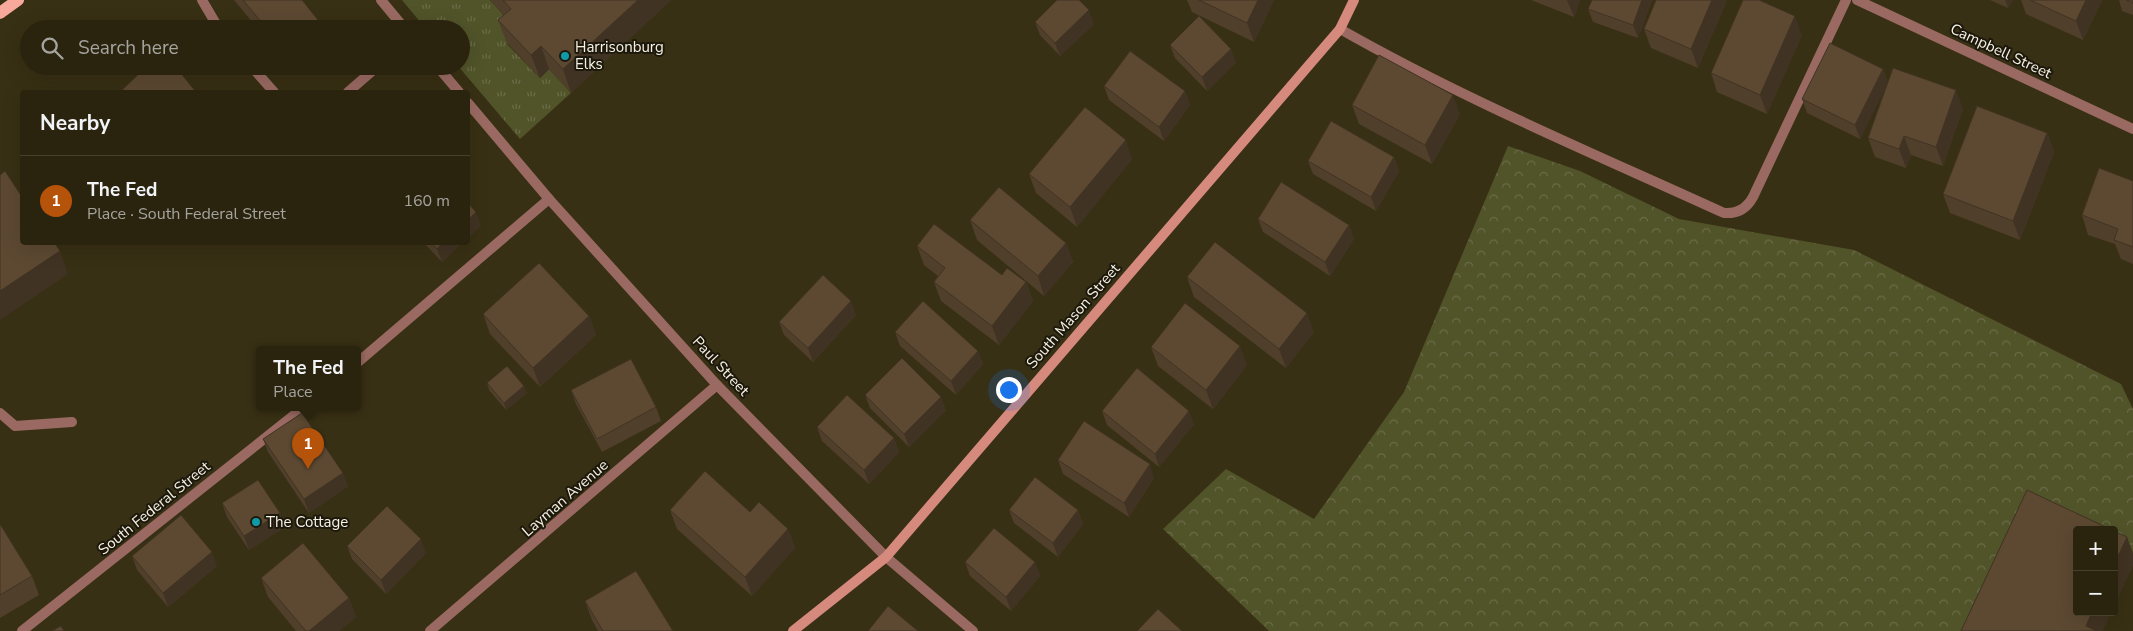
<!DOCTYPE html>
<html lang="en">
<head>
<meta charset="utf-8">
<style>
	:root { --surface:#2a240f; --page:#322c18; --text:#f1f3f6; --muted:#a5a49e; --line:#46412f; --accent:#b45309 }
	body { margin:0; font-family:"Nunito Sans",sans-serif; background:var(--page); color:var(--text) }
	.controls { position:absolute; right:15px; bottom:15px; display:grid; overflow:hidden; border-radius:5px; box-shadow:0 5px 20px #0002 }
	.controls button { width:45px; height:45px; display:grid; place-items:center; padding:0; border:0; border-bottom:1px solid var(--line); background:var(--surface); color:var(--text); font:25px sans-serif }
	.you { position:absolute; left:1008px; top:389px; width:18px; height:18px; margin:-12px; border:4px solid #fff; border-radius:50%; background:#1a73e8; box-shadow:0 0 0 8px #1a73e833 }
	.badge { display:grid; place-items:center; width:32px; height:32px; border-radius:50%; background:var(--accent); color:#fff; font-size:16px; font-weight:700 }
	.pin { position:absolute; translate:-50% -41px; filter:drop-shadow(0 1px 2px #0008) }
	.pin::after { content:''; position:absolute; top:26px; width:18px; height:15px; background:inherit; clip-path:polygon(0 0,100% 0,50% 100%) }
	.popup { position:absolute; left:256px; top:346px; width:105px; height:65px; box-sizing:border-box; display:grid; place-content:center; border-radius:5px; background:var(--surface); filter:drop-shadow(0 1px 4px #0005); font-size:16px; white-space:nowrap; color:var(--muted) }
	.popup b { font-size:19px; color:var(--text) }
	.popup::after { content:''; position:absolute; left:50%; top:100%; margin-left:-10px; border:10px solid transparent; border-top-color:var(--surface) }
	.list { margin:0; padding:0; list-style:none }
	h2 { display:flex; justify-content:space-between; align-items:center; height:65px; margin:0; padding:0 20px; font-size:21px }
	h2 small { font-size:16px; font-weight:400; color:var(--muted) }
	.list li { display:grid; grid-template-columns:32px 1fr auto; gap:15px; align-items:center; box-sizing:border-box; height:90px; padding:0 20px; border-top:1px solid var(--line) }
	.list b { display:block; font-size:19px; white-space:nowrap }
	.list p { margin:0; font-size:16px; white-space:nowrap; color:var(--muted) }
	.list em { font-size:16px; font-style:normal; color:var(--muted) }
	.icon { flex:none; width:28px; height:28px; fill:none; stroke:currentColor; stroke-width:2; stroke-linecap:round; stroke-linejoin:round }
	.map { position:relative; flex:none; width:2133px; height:631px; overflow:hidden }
	.search { position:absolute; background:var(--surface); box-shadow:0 5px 20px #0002; left:20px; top:20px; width:450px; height:55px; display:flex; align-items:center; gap:12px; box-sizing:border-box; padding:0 18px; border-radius:28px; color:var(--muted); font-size:19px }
	.panel { position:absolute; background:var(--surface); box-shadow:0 5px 20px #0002; left:20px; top:90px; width:450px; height:155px; border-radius:5px }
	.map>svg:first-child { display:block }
</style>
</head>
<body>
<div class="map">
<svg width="2133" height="631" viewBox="0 0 2133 631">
	<defs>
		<pattern id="grass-tufts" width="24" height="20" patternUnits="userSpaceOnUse" patternTransform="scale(1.25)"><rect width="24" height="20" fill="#515329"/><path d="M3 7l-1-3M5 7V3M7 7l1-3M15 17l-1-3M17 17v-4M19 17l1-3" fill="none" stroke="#6b6c48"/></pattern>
		<pattern id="forest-crowns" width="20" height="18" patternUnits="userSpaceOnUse" patternTransform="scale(1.25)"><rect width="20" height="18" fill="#515329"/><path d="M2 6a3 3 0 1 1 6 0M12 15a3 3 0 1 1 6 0" fill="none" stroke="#6b6c48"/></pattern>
	</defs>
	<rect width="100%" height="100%" fill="#383014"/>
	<path fill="url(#grass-tufts)" d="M402,0H490L519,32L507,44L540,78L549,69L571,93L520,139L458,66H461V29H426Z"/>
	<path fill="url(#forest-crowns)" d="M1508,146L1580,171L1679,219L1854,250L2121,384L2133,409V559L2114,550V530H2077L1980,631H1269L1163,529L1226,469L1314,519L1404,392Z"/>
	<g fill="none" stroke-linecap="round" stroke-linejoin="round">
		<path stroke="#9a6a62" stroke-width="10" d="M202,0L219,29
			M1340,29C1463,99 1595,154 1724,213C1737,214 1747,208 1753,197L1846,0
			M251,66L274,92
			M348,92L378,66
			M0,413L15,426L72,422
			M430,631L717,385"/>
		<path stroke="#9a6a62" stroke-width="10" d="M1857,0L2133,129
			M357,363L549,199
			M22,631L303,408"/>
		<path stroke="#9a6a62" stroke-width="10" d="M381,0L405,29
			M437,66L459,92
			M468,103L549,199L717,385L886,557L973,631"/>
		<path stroke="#d68a7e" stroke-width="10" d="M793,631L886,557L1340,29L1354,0"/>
		<path stroke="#f7a99c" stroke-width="12" d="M0,13L18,0"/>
	</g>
	<path fill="#503f2b" d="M234,0H302L324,29H258Z
		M490,0H671L571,93L549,69L540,78L507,43L498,20L504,15Z
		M1187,0H1274L1254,42L1192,12Z
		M1531,0H1580L1574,17Z
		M1592,0H1652L1638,38L1593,22L1588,9Z
		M1727,0L1698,68L1651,48L1644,29Z
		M1990,0H2013L2008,8Z
		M2021,0H2102L2083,40L2026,14Z
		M2119,0H2133V15L2122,11Z
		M1035,22L1094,24L1060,56L1040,35Z
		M1802,35L1767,114L1717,92L1711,73Z
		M1170,45L1236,62L1207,91L1175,58Z
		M289,66H302L294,72Z
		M1883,69L1888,83L1963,109L1943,166L1911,155L1906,168L1875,157L1868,138L1887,83L1860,139L1807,113L1802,99Z
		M1104,86L1185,91L1190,105L1164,141L1109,100Z
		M1352,105L1460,114L1432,164L1359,124Z
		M2047,133L2054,152L2020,240L1950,213L1943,194Z
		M1394,157L1399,171L1376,211L1313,174L1308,161Z
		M1132,159L1077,227L1036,193L1029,174Z
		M2133,181V264L2121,259L2115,244L2088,235L2082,215Z
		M1258,219L1349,225L1354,239L1330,276L1263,232Z
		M970,220L1066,243L1073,262L1044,296L977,240Z
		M423,242H463L442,262Z
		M917,246L1002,275L1026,282L1033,301L999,345L941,301L934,282L938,276L924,265Z
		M1187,277L1314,332L1286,368L1194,297Z
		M483,314L589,316L596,335L540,387L490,334Z
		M856,315L813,362L784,335L779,322Z
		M895,332L978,351L983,364L956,395L900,346Z
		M1151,347L1247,365L1213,409L1158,366Z
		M487,383L527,393L506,410L489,390Z
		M571,390L656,407L661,421L602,452L576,404Z
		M865,395L946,410L909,447L870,408Z
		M1102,411L1194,424L1159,467L1107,425Z
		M817,427L894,438L899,452L869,484L822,441Z
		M263,439L348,486L309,513L268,452Z
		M1058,460L1154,478L1129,517L1063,474Z
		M222,503L285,527L249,550L227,517Z
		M670,510L750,512L788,529L795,548L752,596L677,529Z
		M1009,510H1078L1083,524L1058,557L1014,523Z
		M0,524L32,576L39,595L0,618Z
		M347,546L426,553L386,594L352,559Z
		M132,556L217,566L168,607L137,570Z
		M965,562H1035L1040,576L1011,611L970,576Z
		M261,578L349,598L356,617L339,631H296L268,597Z
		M585,601L673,631H598L592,620Z"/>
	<path fill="#413323" d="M638,0H671L571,93L563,69Z
		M1258,0H1274L1254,42L1247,23Z
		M1567,0H1580L1574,17Z
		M1642,0H1652L1638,38L1633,25Z
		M1712,0H1727L1698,68L1691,49Z
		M2005,0H2013L2008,8Z
		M2086,0H2102L2083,40L2076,21Z
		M1089,10L1094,24L1060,56L1055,43Z
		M1795,16L1802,35L1767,114L1760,95Z
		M322,25L324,29H317Z
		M541,46L549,69L540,78L531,55Z
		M1231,49L1236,62L1207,91L1202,77Z
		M292,66H302L294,72Z
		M1883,69L1888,83L1860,139L1855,125Z
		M1956,90L1963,109L1943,166L1936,147Z
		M1185,91L1190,105L1164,141L1159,127Z
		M1453,95L1460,114L1432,164L1425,145Z
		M2047,133L2054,152L2020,240L2013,221Z
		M1904,136L1911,155L1906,168L1899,149Z
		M1126,140L1132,159L1077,227L1070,207Z
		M1394,157L1399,171L1376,211L1371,197Z
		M476,212L481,226L468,238V220Z
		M1349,225L1354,239L1330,276L1325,262Z
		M443,242H463L442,262L437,249Z
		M1066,243L1073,262L1044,296L1038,276Z
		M60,251L68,274L0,320V291Z
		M1026,282L1033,301L999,345L992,326Z
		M851,301L856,315L813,362L808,348Z
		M1307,313L1314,332L1286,368L1279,349Z
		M589,316L596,335L540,387L533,368Z
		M1240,346L1247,365L1213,409L1206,390Z
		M978,351L983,364L956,395L951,381Z
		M524,386L527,393L506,410L504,403Z
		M941,397L946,410L909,447L904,434Z
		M1189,411L1194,424L1159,467L1155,454Z
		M894,438L899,452L869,484L864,470Z
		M1150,464L1154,478L1129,517L1124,503Z
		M343,473L348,486L309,513L304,499Z
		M1078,510L1083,524L1058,557L1053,543Z
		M280,513L285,527L249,550L244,536Z
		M788,529L795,548L752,596L745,577Z
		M2127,537L2133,553V566L2114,606V565Z
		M421,539L426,553L386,594L381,580Z
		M212,552L217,566L168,607L163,593Z
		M1035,562L1040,576L1011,611L1006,597Z
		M349,598L356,617L339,631H309Z
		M2092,612H2111L2103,631H2087L2086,626Z"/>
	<path fill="#5d4932" stroke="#413323" d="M243,0H302L322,25L317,29H267Z
		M503,0H638L563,69L541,46L531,55L498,20L511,9Z
		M1057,0H1079L1089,10L1055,43L1035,22Z
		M1199,0H1258L1247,23Z
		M1592,0H1642L1633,25L1588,9Z
		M1656,0H1712L1691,49L1644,29Z
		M1743,0H1759L1795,16L1760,95L1711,73Z
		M2030,0H2086L2076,21Z
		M2126,0H2133V3Z
		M1199,16L1231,49L1202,77L1170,45Z
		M1830,43L1883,69L1855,125L1802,99Z
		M1130,51L1185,91L1159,127L1104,86Z
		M1379,55L1453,95L1425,145L1352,105Z
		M147,66H175L196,92H120Z
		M1893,68L1956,90L1936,147L1904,136L1899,149L1868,138Z
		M1977,106L2047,133L2013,221L1943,194Z
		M1085,107L1126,140L1070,207L1029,174Z
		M1331,121L1394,157L1371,197L1308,161Z
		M2099,168L2133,181V247L2114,240L2118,229L2082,215Z
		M5,171L22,197V242H54L60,251L0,291V175Z
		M1281,182L1349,225L1325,262L1258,219Z
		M999,187L1066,243L1038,276L970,220Z
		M468,203L476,212L468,220Z
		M934,224L1002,275L1007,268L1026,282L992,326L934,282L945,268L917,246Z
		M431,242H443L437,249Z
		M1215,242L1307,313L1279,349L1187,277Z
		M539,263L589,316L533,368L483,314Z
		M823,275L851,301L808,348L779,322Z
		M923,301L978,351L951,381L895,332Z
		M1185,303L1240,346L1206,390L1151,347Z
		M902,358L941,397L904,434L865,395Z
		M631,359L656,407L597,439L571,390Z
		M507,366L524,386L504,403L487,383Z
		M1137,368L1189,411L1155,454L1102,411Z
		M847,395L894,438L864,470L817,427Z
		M302,413L343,473L304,499L263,439Z
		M1084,421L1150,464L1124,503L1058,460Z
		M705,471L750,512L759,502L788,529L745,577L670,510Z
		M1035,477L1078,510L1053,543L1009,510Z
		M258,480L280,513L244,536L222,503Z
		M2027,490L2112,530H2077V612H2092L2086,626L2097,631H1961Z
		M387,506L421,539L381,580L347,546Z
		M181,515L212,552L163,593L132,556Z
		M0,524L32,576L0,595Z
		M994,528L1035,562L1006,597L965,562Z
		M2114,531L2127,537L2114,565Z
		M303,543L349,598L309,631H306L261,578Z
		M636,571L673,631H603L585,601Z
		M888,606L918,631H868Z
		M1158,609L1182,631H1137Z
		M61,626L64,631H52Z"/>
	<g fill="#0f9aa8" stroke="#1c180c" stroke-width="2">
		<circle cx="565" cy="56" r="5"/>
		<circle cx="256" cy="522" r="5"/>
	</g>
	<g text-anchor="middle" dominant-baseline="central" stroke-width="4" stroke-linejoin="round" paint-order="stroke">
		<g font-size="15" fill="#f7f2e2" stroke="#1c180c" text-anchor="start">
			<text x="575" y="47">Harrisonburg<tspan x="575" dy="17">Elks</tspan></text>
			<text x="266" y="522">The Cottage</text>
		</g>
		<g font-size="15" fill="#f7f2e2" stroke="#1c180c">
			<text transform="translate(2001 51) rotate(25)">Campbell Street</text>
			<text transform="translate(1073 316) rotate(-49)">South Mason Street</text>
			<text transform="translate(721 366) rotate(47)">Paul Street</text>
			<text transform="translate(565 498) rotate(-41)">Layman Avenue</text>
			<text transform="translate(154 508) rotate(-39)">South Federal Street</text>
		</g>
	</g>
</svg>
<div class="controls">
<button>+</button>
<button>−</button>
</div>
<div class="you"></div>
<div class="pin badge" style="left:308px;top:469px">1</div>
<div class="popup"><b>The Fed</b>Place</div>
<div class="search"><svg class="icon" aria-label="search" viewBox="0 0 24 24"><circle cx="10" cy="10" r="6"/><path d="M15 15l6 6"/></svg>Search here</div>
<section class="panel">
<h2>Nearby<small></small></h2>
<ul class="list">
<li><span class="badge">1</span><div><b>The Fed</b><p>Place · South Federal Street</p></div><em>160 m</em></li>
</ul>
</section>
</div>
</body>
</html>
